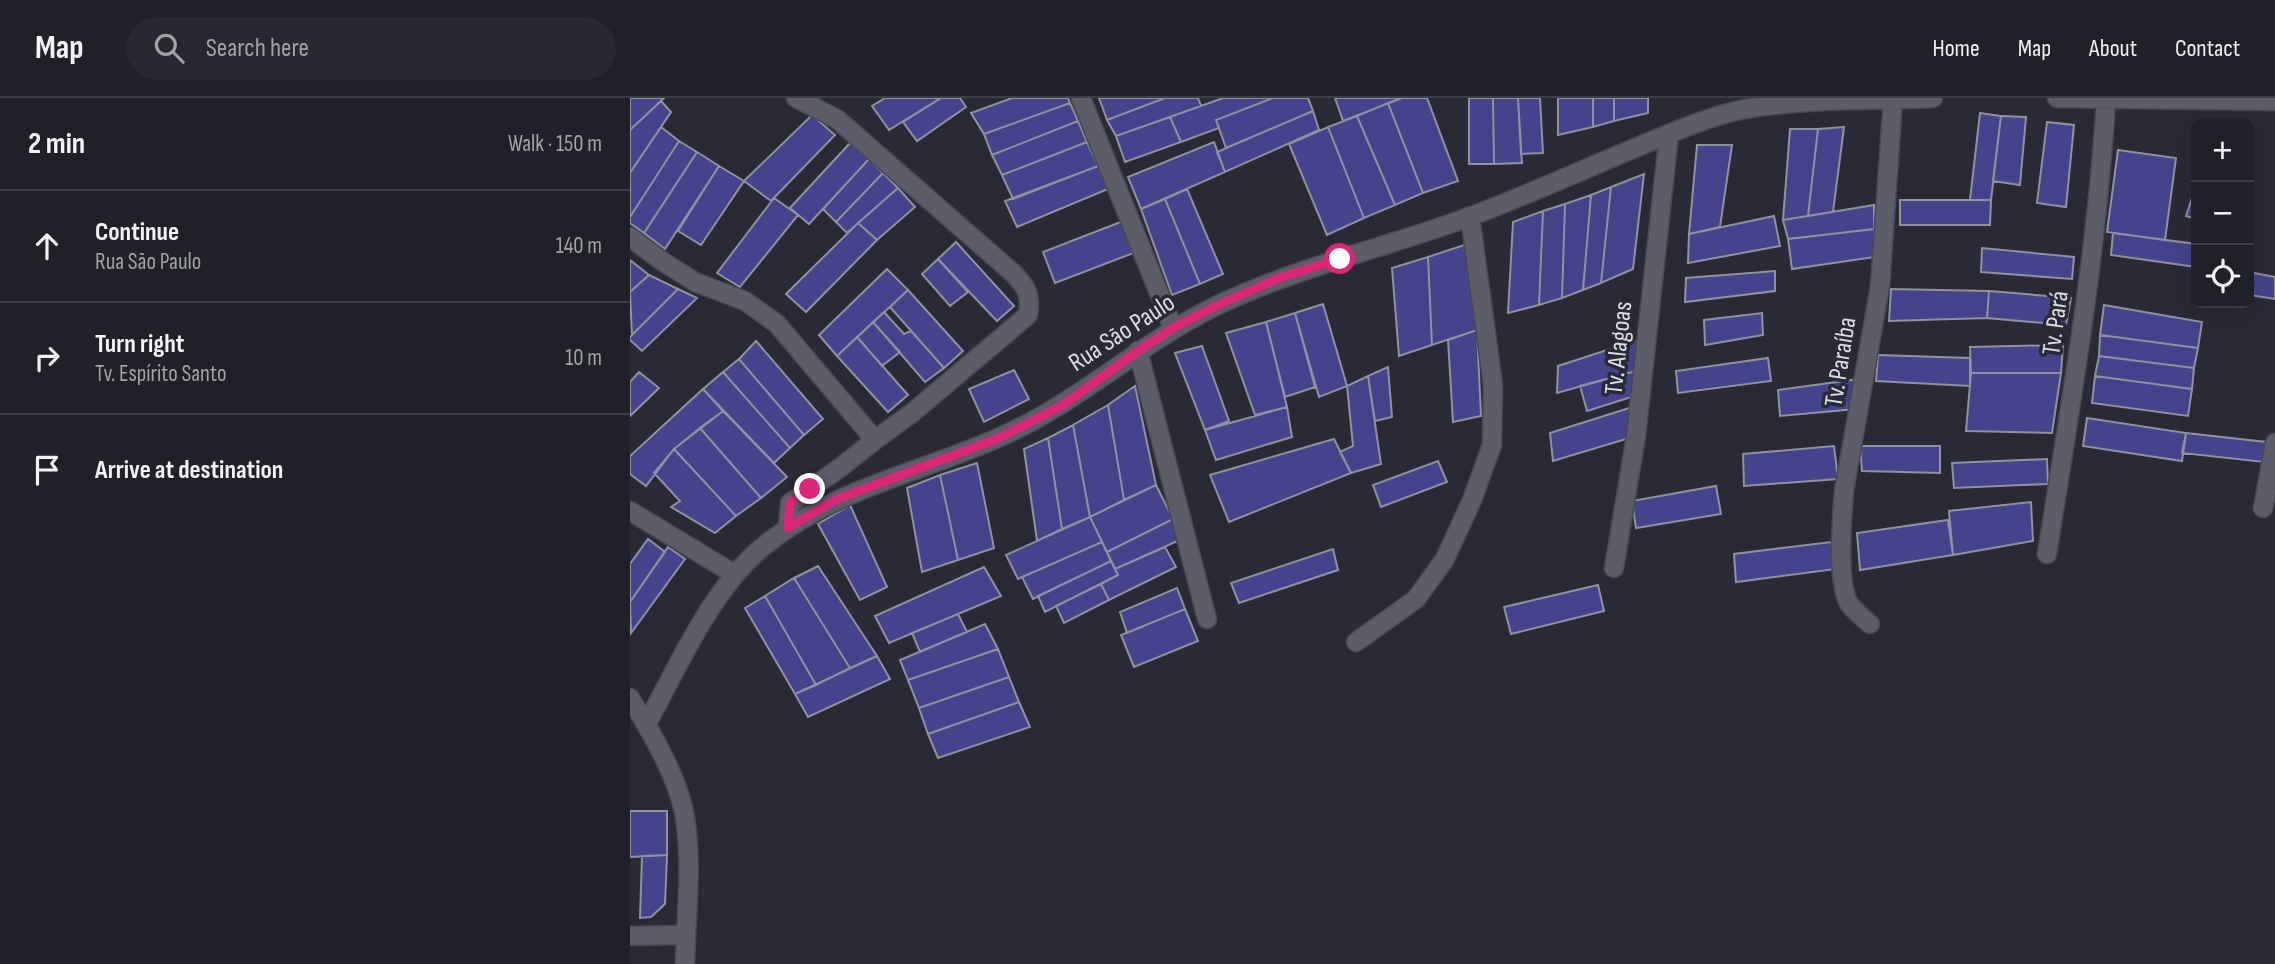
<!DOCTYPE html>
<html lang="en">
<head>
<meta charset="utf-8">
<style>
	:root { --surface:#1f2028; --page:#272830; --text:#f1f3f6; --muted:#a1a3a8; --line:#3c3e45 }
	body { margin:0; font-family:"Sofia Sans Condensed",sans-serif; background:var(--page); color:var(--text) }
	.controls { position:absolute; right:21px; top:21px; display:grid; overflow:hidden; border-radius:10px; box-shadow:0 7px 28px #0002 }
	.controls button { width:63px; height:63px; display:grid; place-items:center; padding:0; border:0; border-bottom:2px solid var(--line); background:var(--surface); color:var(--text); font:35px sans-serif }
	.stop { position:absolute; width:21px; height:21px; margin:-16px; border:5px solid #db2777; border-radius:50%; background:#fff }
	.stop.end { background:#db2777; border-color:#fff; box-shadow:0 2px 7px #0008 }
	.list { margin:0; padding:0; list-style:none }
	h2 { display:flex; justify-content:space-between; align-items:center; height:91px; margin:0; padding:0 28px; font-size:30px }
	h2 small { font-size:23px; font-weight:400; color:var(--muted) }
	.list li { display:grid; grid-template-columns:46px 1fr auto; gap:21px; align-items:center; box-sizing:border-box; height:112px; padding:0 28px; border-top:2px solid var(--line) }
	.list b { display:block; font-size:26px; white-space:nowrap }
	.list p { margin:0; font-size:23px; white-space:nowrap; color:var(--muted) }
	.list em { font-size:23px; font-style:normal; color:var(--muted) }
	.icon { flex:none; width:38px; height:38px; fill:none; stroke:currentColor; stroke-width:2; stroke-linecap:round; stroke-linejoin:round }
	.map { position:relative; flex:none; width:1645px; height:866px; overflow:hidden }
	header { display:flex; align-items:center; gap:42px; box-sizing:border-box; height:98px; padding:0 35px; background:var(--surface); border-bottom:2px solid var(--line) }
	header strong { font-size:33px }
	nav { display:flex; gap:38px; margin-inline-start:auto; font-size:24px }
	.search { width:490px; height:63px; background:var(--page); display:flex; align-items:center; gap:18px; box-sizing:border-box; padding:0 24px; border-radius:38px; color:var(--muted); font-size:26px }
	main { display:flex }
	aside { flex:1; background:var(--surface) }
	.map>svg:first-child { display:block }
</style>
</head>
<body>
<header>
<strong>Map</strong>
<div class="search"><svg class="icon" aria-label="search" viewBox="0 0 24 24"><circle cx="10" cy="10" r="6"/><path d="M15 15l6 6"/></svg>Search here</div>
<nav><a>Home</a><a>Map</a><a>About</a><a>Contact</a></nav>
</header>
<main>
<aside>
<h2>2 min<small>Walk · 150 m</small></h2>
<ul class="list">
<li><svg class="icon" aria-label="ahead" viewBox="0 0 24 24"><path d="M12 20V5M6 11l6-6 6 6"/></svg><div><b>Continue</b><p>Rua São Paulo</p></div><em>140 m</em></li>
<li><svg class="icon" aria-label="right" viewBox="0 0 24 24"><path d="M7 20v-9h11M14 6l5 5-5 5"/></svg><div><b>Turn right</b><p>Tv. Espírito Santo</p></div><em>10 m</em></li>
<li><svg class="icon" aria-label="arrive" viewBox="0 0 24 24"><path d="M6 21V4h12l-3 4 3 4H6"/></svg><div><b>Arrive at destination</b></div></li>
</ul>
</aside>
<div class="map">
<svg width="1645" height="866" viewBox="0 0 1645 866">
	<rect width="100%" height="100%" fill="#292a35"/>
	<path fill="#45438c" stroke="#9192a0" stroke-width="2" d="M0,0H34L0,32Z
		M255,0H311L259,32L242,8Z
		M311,0H330L336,9L287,43L273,24Z
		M382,0H438L440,5L354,36L341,15Z
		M469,0H535L477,22Z
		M535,0H568L571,8L486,38L477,22Z
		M593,0H643L586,22L589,30L551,44L540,19Z
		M643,0H678L683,13L596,50L586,22Z
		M705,0H772L713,23Z
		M772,0H797L828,83L793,95L758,5Z
		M839,0H863L864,66H839Z
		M863,0H888L892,65L864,66Z
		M888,0H910L913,55L891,56Z
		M928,0H963V29L928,37Z
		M963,0H984V23L963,29Z
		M984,0H1018V15L984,23Z
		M31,3L41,14L0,75V32Z
		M440,5L448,23L362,57L354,36Z
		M758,5L793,95L765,107L727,18Z
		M683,13L689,32L595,74L587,54Z
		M1350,15L1371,18L1361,102H1340Z
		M182,17L205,37L141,103L114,83Z
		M727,18L765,107L734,120L698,29Z
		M1371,18L1396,19L1390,87L1363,83Z
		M540,19L551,44L495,64L486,38Z
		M448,23L457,44L372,77L362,57Z
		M1417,24L1444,27L1436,109L1407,105Z
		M31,29L49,43L0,119V75Z
		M698,29L734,120L697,137L659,46Z
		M1214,29L1203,114L1178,118L1188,31Z
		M1160,31H1188L1178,118L1153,122Z
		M49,43L67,54L14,135L0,125V119Z
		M457,44L468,68L383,101L372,77Z
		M584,44L595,74L511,111L498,79Z
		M220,45L239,61L179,126L160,110Z
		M1067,47H1102L1090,129L1059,136Z
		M1488,52L1546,60L1535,142L1477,134Z
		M67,54L89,68L35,151L14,135Z
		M239,61L253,75L206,124L193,111Z
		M89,68L114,83L71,147L48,133Z
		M468,68L478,91L387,129L375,103Z
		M253,75L268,90L217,135L206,124Z
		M1014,76L1003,171L971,185L981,89Z
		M1566,88V121L1556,118Z
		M981,89L971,185L953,192L961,97Z
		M268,90L285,109L247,142L228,125Z
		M557,91L593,176L570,186L535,101Z
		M961,97L953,192L932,200L935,106Z
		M144,100L168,117L110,189L87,175Z
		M535,101L570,186L542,197L511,111Z
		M1270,102H1361L1360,127H1270Z
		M935,106L932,200L909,207L913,113Z
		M1244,107V131L1158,141L1153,122Z
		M913,113L909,207L878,215L883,124Z
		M1144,118L1150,148L1058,165L1059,136Z
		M493,123L506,154L425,185L413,154Z
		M228,125L247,142L176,214L156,196Z
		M1244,131L1245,159L1162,171L1158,141Z
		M1483,135L1566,146V169L1481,157Z
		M326,144L384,208L367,223L308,161Z
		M837,146L847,232L802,247L798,159Z
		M1352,150L1444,159L1442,181L1351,174Z
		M798,159L802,247L769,258L762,170Z
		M308,161L338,194L320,208L292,176Z
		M0,162L19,177L0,194Z
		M257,171L278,192L207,258L189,237Z
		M1145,173V193L1055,204L1056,180Z
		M1619,174L1645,179V201L1619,197Z
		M19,177L48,191L2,237L0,194Z
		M48,191L67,200L12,253L0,242V239Z
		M1261,191L1359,193L1357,220L1259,223Z
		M278,192L333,253L314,270L260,209Z
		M1359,193L1441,200L1436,227L1357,220Z
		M693,206L717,288L689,299L665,215Z
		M1474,207L1572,224L1568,250L1470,237Z
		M254,214L274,236L281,233L314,270L295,284L243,224Z
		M665,215L685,289L655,299L636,224Z
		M1132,215L1133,237L1075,247L1074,222Z
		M243,224L270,254L252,268L227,239Z
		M636,224L657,309L625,317L596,235Z
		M847,232L851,318L823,324L818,242Z
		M1470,237L1568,250L1564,270L1469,258Z
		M227,239L278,297L258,314L207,258Z
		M1017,239L1013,271L927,295L928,268Z
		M126,243L193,321L174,337L109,261Z
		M1433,247L1431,275H1341L1340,249Z
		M572,248L599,323L575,332L545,255Z
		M1248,257L1340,260V288L1246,283Z
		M1469,258L1564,270L1562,291L1465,278Z
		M1138,260L1141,283L1048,295L1046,273Z
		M109,261L174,337L160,350L93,274Z
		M758,269L762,319L745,323L738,278Z
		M1013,271L1011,296L957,313L950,288Z
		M384,272L399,301L354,324L339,291Z
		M9,274L29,290L0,318V284Z
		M93,274L160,350L144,365L73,291Z
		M1341,275H1431L1422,335L1336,333Z
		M738,278L751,366L721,375L710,354L723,348L717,288Z
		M1465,278L1562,291L1558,318L1462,305Z
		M1229,281L1226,311L1150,318L1148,292Z
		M505,288L526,387L494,402L478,307Z
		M73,291L93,313L44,351L16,388L0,376V358Z
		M478,307L494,402L460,419L443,327Z
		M1009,307L1006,338L923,363L920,335Z
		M657,309L662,339L586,362L575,332Z
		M93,313L157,379L131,400L70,330Z
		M1457,320L1556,335L1552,363L1453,348Z
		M443,327L460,419L432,431L418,340Z
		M70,330L131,400L106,418L44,351Z
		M1556,335L1636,344L1634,364L1552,355Z
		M418,340L432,431L407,443L394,351Z
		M704,341L721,375L599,424L580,377Z
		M1204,348L1208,381L1114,388L1113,356Z
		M1230,348H1310V375L1232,373Z
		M44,351L106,418L85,435L41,409L50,403L24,375Z
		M1417,361L1418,386L1324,390L1322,365Z
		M808,363L817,384L751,409L743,387Z
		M347,365L364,450L328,462L310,377Z
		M310,377L328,462L292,474L277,390Z
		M526,387L543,421L477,454L460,419Z
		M1086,388L1091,416L1006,430L1002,403Z
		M1401,404L1403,443L1323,457L1319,413Z
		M220,407L257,489L230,502L188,426Z
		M460,419L472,444L388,481L376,457Z
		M543,421L552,441L485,471L477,454Z
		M1318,422L1323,457L1230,472L1227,435Z
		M18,441L35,454L0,504V466Z
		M472,444L481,463L403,501L392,479Z
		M1201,444L1206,471L1106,484L1104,456Z
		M38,449L55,461L1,535L0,504Z
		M535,449L546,469L479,502L471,486L488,477L485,471Z
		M703,451L708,472L609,505L601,485Z
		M481,463L488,477L415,514L408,498Z
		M188,468L247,558L220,570L164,480Z
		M354,469L371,498L259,545L245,518Z
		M164,480L220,570L186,587L135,498Z
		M471,486L479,502L434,525L426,508Z
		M968,487L974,513L881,536L874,509Z
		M547,490L555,511L497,535L490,514Z
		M135,498L186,587L165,596L115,510Z
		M555,511L568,543L504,569L491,537Z
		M328,516L337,534L290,554L282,535Z
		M355,526L368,551L278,582L270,562Z
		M368,551L379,579L289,610L278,582Z
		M247,558L260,581L178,619L165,596Z
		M379,579L389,604L298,636L289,610Z
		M389,604L400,629L308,660L298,636Z
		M0,713H37V757L0,759Z
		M37,757L35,806L21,819L10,820L12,758Z"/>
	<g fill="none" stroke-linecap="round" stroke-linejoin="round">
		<g stroke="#474850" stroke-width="21">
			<path id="minor" d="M166,0L207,21L384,176C397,190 401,197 398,217L282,315L245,342
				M451,0L543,230
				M1427,0L1645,3
				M0,139L32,163L65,184L115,203L147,226L245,342L211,369L160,405L158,430
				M508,253L577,521
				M1633,410L1645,345
				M0,413L104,476
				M1417,456C1441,305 1467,154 1476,1
				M984,470L1006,338L1039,36
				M1240,526C1233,520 1226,514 1220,507C1206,487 1212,418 1214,393L1250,188L1263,1
				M726,544L786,501L815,461L842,402L862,347L863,287L840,118
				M0,600C19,630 43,671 52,706C64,750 56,819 55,866
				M16,627C48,569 82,489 134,448C206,389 288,376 370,339C448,305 510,245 586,208C667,169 755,150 839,119C895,98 950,73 1005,50C1039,36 1074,20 1110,12C1173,0 1238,3 1303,0
				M0,838L56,837"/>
		</g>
		<use href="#minor" stroke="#5c5d69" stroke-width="18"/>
	</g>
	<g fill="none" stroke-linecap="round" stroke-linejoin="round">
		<path stroke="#db2777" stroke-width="9" d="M180,391L160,405L158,430L205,402L369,340L433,307L508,253L543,230L586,208L649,180L710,161"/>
	</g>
	<g text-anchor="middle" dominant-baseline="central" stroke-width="7" stroke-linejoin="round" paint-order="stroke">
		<g font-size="26" fill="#dddee5" stroke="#292a35">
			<text transform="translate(1426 225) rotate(-82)">Tv. Pará</text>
			<text transform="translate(492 235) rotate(-33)">Rua São Paulo</text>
			<text transform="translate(989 250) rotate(-84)">Tv. Alagoas</text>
			<text transform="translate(1211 264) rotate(-81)">Tv. Paraíba</text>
		</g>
	</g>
</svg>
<div class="controls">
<button>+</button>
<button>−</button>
<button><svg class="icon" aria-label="locate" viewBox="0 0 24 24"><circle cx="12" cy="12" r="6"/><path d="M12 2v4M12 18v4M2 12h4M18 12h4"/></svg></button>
</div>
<div class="stop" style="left:710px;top:161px"></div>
<div class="stop end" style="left:180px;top:391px"></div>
</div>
</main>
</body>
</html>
